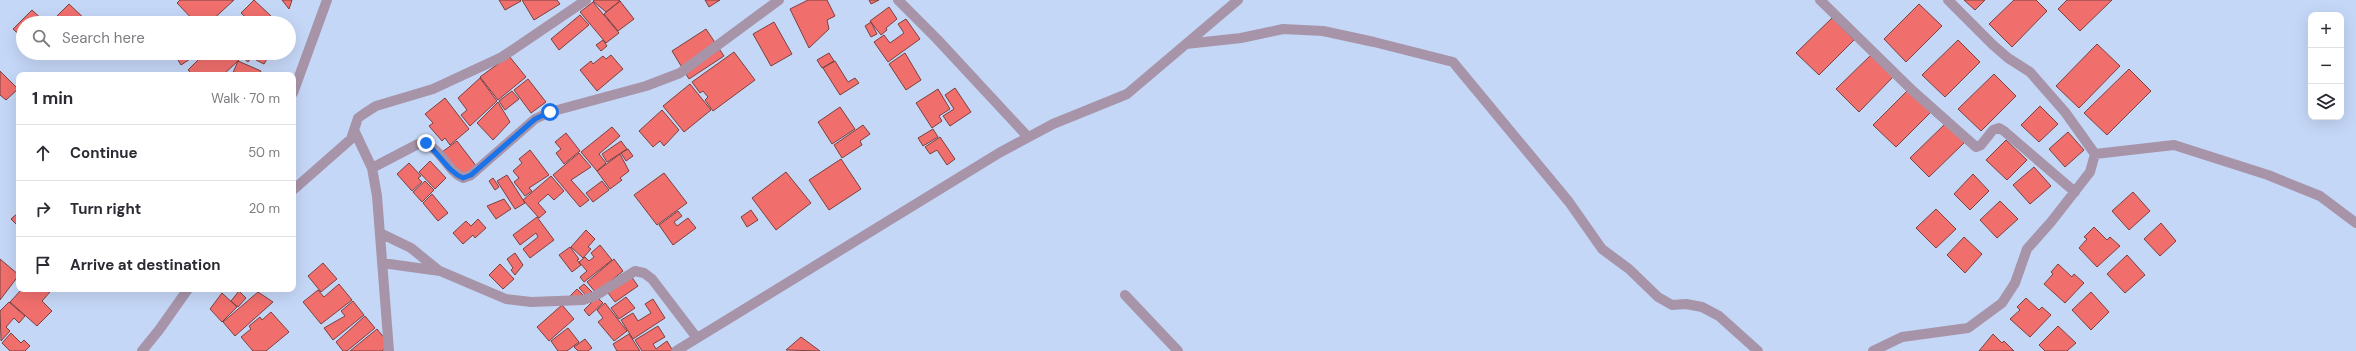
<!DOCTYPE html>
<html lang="en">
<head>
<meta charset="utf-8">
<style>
	:root { --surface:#fff; --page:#f2f2f3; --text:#2b2b33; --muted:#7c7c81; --line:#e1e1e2 }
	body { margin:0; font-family:"DM Sans",sans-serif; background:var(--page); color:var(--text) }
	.controls { position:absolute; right:12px; top:12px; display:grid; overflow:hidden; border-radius:8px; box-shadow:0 4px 16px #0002 }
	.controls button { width:36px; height:36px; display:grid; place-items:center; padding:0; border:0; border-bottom:1px solid var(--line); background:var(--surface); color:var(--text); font:20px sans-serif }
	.stop { position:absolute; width:12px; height:12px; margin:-9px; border:3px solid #1a73e8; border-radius:50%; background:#fff }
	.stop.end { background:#1a73e8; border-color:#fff; box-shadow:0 1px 4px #0008 }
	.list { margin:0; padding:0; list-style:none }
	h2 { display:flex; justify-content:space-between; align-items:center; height:52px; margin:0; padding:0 16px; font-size:17px }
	h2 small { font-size:13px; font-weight:400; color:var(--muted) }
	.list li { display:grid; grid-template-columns:26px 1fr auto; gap:12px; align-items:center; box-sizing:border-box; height:56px; padding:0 16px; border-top:1px solid var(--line) }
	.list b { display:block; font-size:15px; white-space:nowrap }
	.list em { font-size:13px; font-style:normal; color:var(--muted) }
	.icon { flex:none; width:22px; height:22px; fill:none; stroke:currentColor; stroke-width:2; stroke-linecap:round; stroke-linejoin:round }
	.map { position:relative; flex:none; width:2356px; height:351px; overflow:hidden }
	.search { position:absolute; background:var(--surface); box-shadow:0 4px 16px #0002; left:16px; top:16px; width:280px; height:44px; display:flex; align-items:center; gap:10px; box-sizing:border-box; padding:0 14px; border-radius:22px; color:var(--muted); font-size:15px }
	.panel { position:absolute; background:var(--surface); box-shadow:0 4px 16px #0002; left:16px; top:72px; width:280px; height:220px; border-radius:8px }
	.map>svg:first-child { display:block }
</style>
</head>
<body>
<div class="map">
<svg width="2356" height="351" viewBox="0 0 2356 351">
	<rect width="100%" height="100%" fill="#c5d7f7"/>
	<path fill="#f06f6d" stroke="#7b413f" d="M180,0H234L209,23H196L177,3Z
		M254,0L271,16L264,23H252L241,13Z
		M282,0H292L289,9Z
		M499,0H520L521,1L505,10Z
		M522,0H557L560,4L534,20Z
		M595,0H619L620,1L606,12L593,1Z
		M705,0H720L709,7Z
		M808,0H827L835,16L827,20L829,29L809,48L790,9Z
		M869,0H879L871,4Z
		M1964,0H1985L1975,10Z
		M2014,0H2036L2047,11L2012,47L1989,24Z
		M2067,0H2112L2080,31L2058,9Z
		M620,1L634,19L618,31L604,14Z
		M593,2L619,33L606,43L580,12Z
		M69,4L89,23H58L54,19Z
		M1919,4L1942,26L1906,62L1884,39Z
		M889,7L897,19L886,28L887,30L881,35L870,21Z
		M32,10L46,23H23V38L13,29Z
		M580,15L589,25L559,50L551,39Z
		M273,16L280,23H266Z
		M1832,18L1854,40L1819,75L1796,53Z
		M906,19L920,39L888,62L874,42L884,35L890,43L904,33L898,24Z
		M774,22L792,54L771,66L753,34Z
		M871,22L877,34L871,37L865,26Z
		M706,29L724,56L689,79L672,51Z
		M603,40L607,46L601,51L596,45Z
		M1958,40L1980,62L1945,97L1922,75Z
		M2097,44L2120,66L2079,108L2056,86Z
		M734,52L755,80L713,111L705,100L708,97L703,91L700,93L692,82Z
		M174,53H199L181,65Z
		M205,53H233L239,60L223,75H193L188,70Z
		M237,53H251L253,55L248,62Z
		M259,53L268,57L264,64L256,60Z
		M829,53L834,61L822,68L817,60Z
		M905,53L921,80L906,90L889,64Z
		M1872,54L1894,76L1859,112L1836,89Z
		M611,55L623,69L597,91L580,70L591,61L593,64L603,56L606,59Z
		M509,56L526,77L498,100L480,77Z
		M238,61L261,71L259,75H232Z
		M835,61L848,82L855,78L859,83L840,95L823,68Z
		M2129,69L2151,91L2107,135L2084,113Z
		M0,71L18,89L6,100L0,95Z
		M1994,74L2016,96L1981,131L1958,109Z
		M480,78L497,101L470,126L461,115L467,110L458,98Z
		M528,79L546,102L531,113L514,90Z
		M690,84L711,110L684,132L663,106Z
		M955,88L971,112L950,126L943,116L954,109L945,95Z
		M938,89L950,109L939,116L942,121L932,128L916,103Z
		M1909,89L1931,112L1896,147L1873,125Z
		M512,91L519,99L505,110L499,101Z
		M445,98L469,129L450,145L445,138L442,141L429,126L433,123L425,114Z
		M498,102L510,122L493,140L477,123Z
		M2040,106L2058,124L2039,142L2021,125Z
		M840,107L855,129L832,144L818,122Z
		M662,110L679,130L664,146L660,141L653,147L639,131Z
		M1946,123L1965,142L1929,177L1910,158Z
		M863,125L870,134L860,141L862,145L842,158L834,145Z
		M612,127L620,136L599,154L606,163L597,171L581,152Z
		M933,129L938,137L923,146L918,138Z
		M2068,132L2084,150L2065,167L2049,149Z
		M566,133L580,151L564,164L556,153L561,149L555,142Z
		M940,137L955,159L947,165L937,150L930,154L925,147Z
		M2006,140L2027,160L2007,180L1986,160Z
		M457,141L477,167L462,179L442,152Z
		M621,141L627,149L607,162L602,154Z
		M628,149L633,156L626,161L621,153Z
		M530,150L549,175L529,188L532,191L525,196L514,182L519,178L513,171L522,163L519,159Z
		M579,153L591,167L571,180L589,200L580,207L553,175Z
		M620,154L629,171L620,178L622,180L610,189L597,171Z
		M841,159L861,189L829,210L809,180Z
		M430,161L446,178L435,189L419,172Z
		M409,163L421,176L418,178L422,182L412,191L397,174Z
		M2034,167L2051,186L2030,204L2013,185Z
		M786,172L811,203L776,230L752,198Z
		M664,173L687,203L657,225L634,195Z
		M1973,174L1989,191L1970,210L1954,194Z
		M507,175L525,203L515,209L497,181Z
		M551,176L564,191L554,200L548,194L538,203L546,212L539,218L523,200Z
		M493,178L499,187L495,190L489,181Z
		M425,181L434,190L422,202L413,192Z
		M602,181L609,190L593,202L586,193Z
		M2133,192L2150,211L2129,230L2112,211Z
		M432,194L448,213L438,221L423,203Z
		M504,199L511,209L496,219L487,206Z
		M2000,201L2018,219L1997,238L1980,220Z
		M1936,209L1956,229L1936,248L1916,228Z
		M751,210L758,220L747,227L741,217Z
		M678,211L682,216L674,222L677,226L688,218L696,228L673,245L659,225Z
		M19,212V227L11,219Z
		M537,217L554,240L530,258L523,249L538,237L536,233L520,245L513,235Z
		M478,219L486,228L475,238L473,235L463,244L453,233L466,221L471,226Z
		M2161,223L2176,241L2160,256L2144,239Z
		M2094,227L2107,240L2110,237L2120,246L2097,267L2079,248L2087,239L2084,237Z
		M586,230L595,239L588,247L591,249L583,258L571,247Z
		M1964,237L1982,254L1965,273L1947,255Z
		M600,245L612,260L584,282L580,277L587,271L579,262L585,257L589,261L594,257L591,253Z
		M570,247L579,259L577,260L581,265L572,272L559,255Z
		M515,253L523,265L515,275L511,270L513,268L507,259Z
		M2127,255L2145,275L2125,293L2107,274Z
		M0,259L19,275L0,300Z
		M614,259L623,271L596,293L587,282Z
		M323,263L337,279L321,292L308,276Z
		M500,264L514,279L503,289L489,275Z
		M2058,264L2072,277L2074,274L2084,283L2065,303L2044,284L2053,274L2051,272Z
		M628,272L638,286L615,302L605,289Z
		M339,284L352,300L321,324L303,302L318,290L324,297Z
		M584,284L603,303L589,316L584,310L592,302L579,288Z
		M22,289H47L50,292L42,301L52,311L37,326L10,302Z
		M577,289L586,298L570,296Z
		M239,291L246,298L238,307L231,301Z
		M258,292L273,302L235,336L223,322Z
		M2091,292L2109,312L2091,330L2072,310Z
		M222,293L237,307L222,322L210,309Z
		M626,297L635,308L619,319L611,308Z
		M2026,298L2039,310L2042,307L2051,315L2030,337L2010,319L2020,310L2017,307Z
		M653,299L665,318L633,339L621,320L633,313L638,321L651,313L645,304Z
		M353,301L364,315L333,340L324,328L345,316L341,311Z
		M9,302L25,316L19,323L14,318L6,327L10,331L1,341L0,311Z
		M605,303L627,331L614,341L598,322L603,318L597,310Z
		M562,305L574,319L549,341L537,327Z
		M271,312L289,332L266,351H253L241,337L251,329L249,326L260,317L262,320Z
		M365,316L375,328L347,351H343L336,342Z
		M658,326L665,337L653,344L656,349L667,341L673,351H642L635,340Z
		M2058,326L2076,343L2067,351H2045L2039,345Z
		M568,328L579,342L567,351H558L551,341Z
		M377,329L390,345L382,351H350Z
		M11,333L21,343L24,340L30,346L25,351H10L2,343Z
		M629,334L640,351H617L613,344Z
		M1993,334L2002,343L2004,341L2014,351H1979Z
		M801,337L820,351L786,350Z
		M585,339L592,348L588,351H578L574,347Z"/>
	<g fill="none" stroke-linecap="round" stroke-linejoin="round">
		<path stroke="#a794a9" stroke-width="10" d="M898,0L937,39L1028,137
			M1820,0L1913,91L1976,147L1981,145L1993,130L1999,128L2004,131L2075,192
			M1948,0L1993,45L2008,58L2030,72L2065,112L2095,154L2174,145L2268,175L2320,196L2356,223
			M1186,44L1241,38L1283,29L1323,31L1374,42L1453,62L1569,202L1602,249L1629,269L1658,297L1672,305L1686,304L1702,307L1719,316L1758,351
			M293,93L327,0
			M354,130L372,168L377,196L389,351
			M372,168L418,144C440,142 445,170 463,178L471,175L535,119L550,112L646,86L680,73L779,0
			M293,190L351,139L358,118L365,113L376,106L433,89L502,57L586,0
			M380,233L411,248L438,270
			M382,263L440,271L506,299L531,302L583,300L595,296L635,271L644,273L652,279L697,338
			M1125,295L1178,351
			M142,351L159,330L188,289
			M676,351L999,153L1053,124L1127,94L1238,0
			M1873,351L1902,337L1968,328L2002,303L2015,283L2027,249L2051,222L2090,172L2095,154"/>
	</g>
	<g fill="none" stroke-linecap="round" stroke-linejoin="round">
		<path stroke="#1a73e8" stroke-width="5" d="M426,143C439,153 448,172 463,178L471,175L535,119L550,112"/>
	</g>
</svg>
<div class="controls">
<button>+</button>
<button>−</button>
<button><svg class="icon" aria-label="layers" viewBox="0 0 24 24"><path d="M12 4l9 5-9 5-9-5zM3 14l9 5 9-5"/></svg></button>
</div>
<div class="stop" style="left:550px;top:112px"></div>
<div class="stop end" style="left:426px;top:143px"></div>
<div class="search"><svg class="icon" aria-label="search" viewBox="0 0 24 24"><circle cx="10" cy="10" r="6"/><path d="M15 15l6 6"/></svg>Search here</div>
<section class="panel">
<h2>1 min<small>Walk · 70 m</small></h2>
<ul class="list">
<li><svg class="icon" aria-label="ahead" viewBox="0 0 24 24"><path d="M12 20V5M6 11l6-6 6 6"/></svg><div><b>Continue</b></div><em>50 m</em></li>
<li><svg class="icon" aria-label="right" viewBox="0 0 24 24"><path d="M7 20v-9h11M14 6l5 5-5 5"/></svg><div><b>Turn right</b></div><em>20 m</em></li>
<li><svg class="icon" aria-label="arrive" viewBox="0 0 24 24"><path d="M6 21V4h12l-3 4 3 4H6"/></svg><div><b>Arrive at destination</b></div></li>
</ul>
</section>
</div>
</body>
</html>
